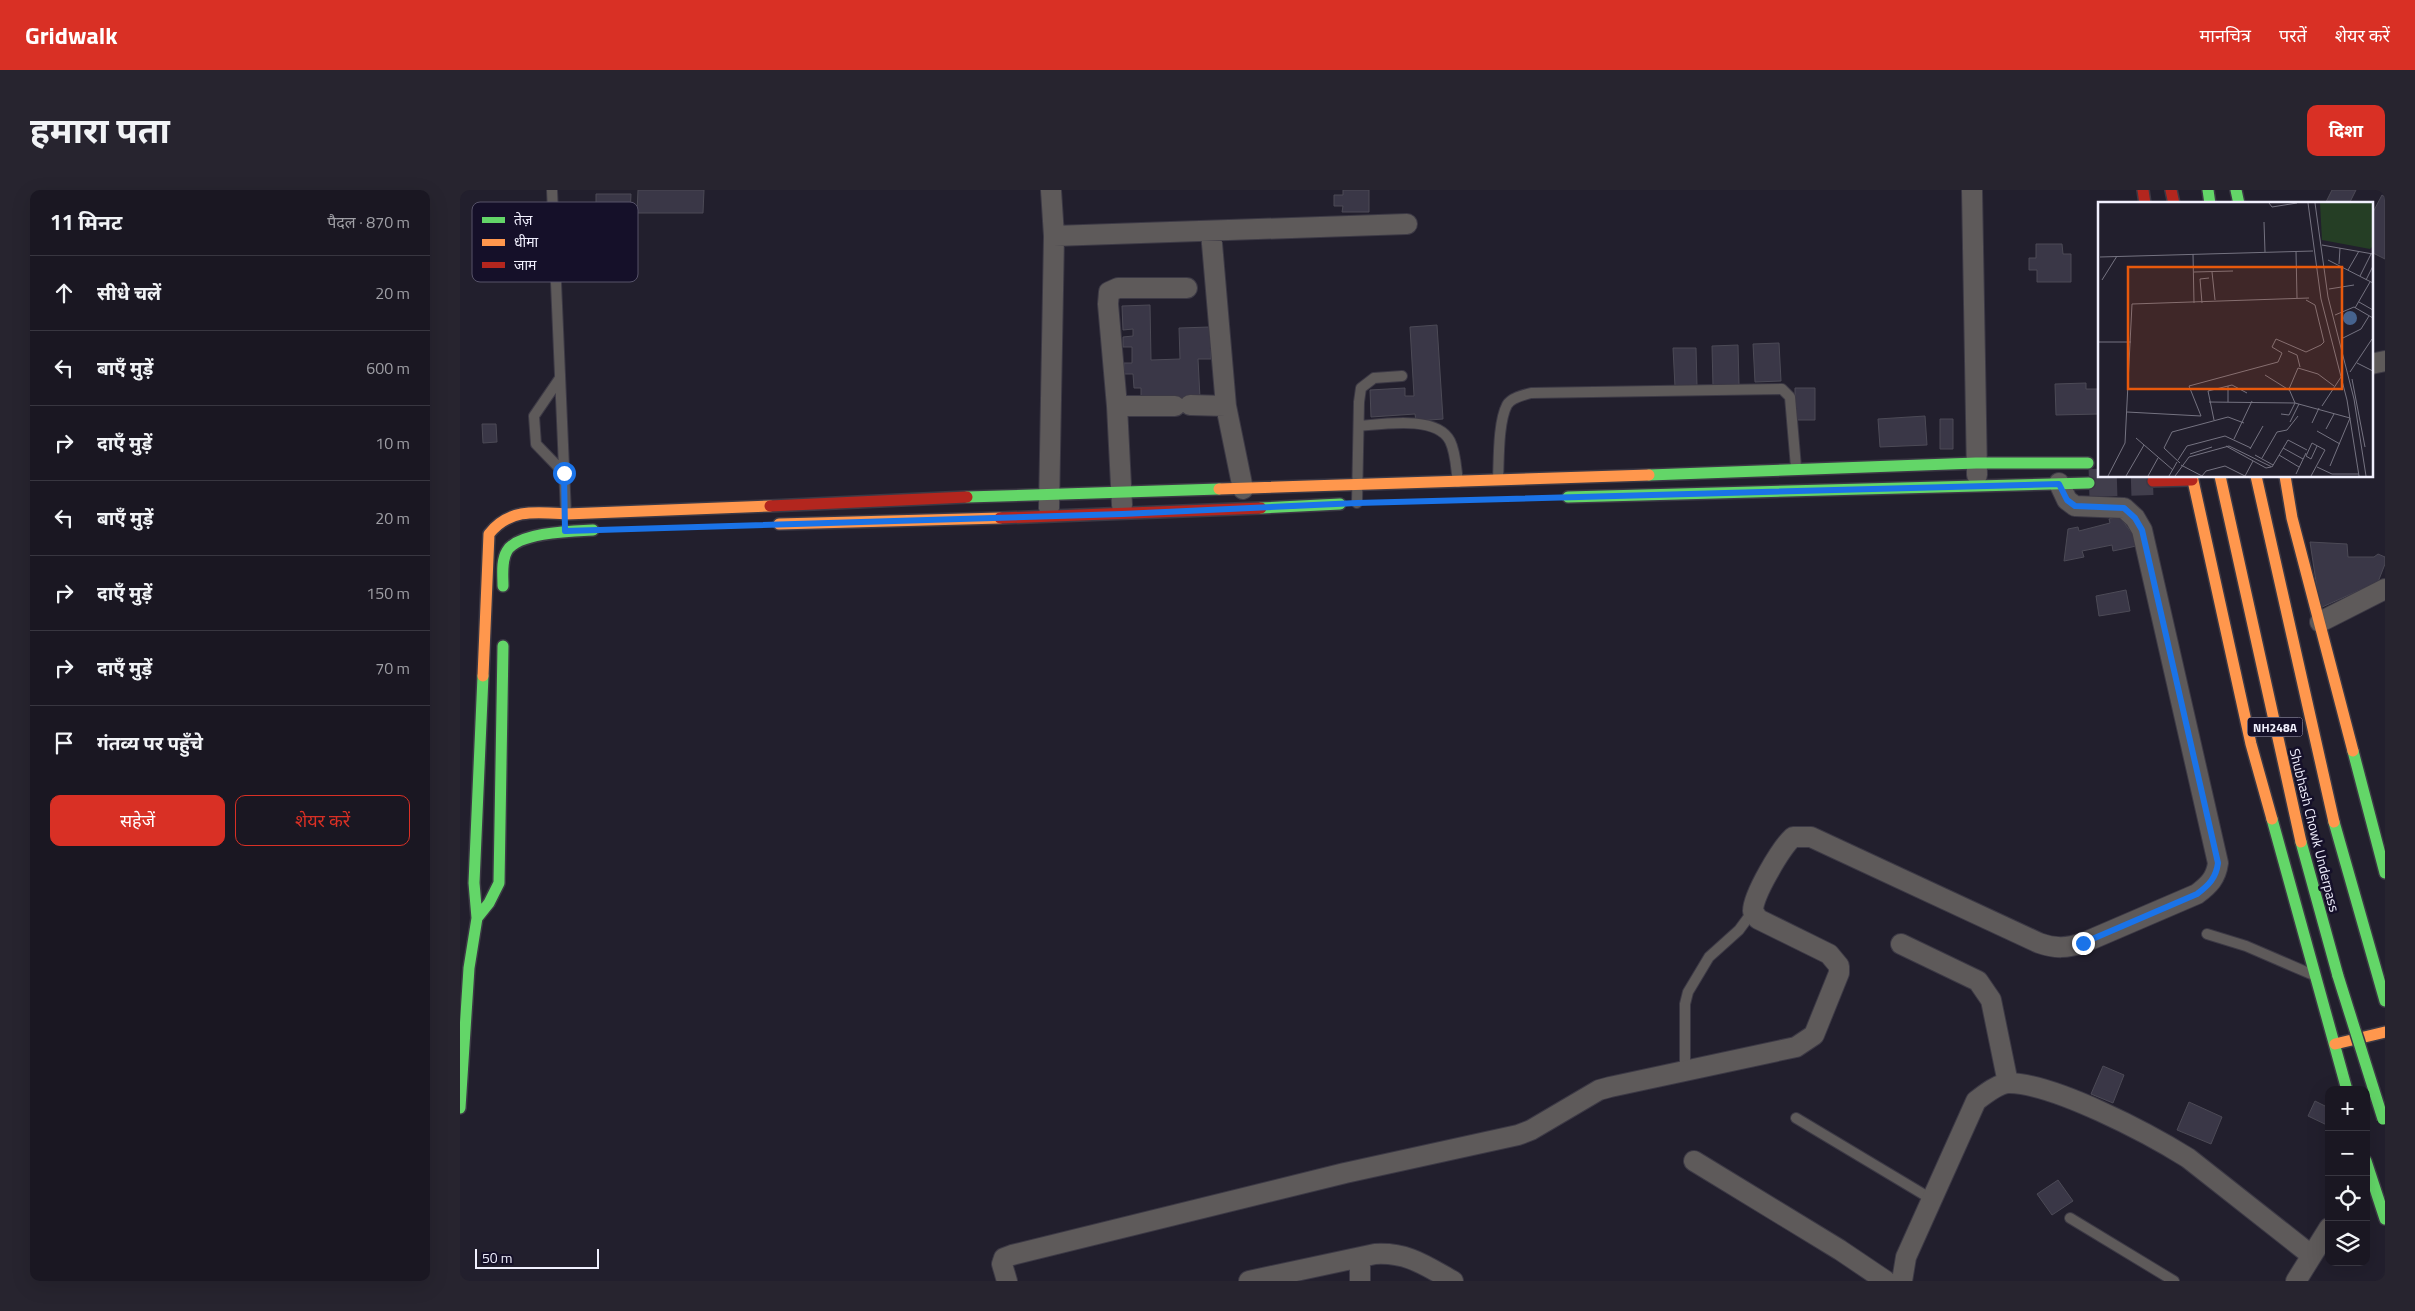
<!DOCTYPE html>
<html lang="hi">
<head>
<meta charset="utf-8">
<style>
	:root { --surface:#1a1722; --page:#27242f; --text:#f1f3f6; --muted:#9f9fa5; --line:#383640; --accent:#d93025 }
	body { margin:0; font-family:"Titillium Web","Noto Sans Devanagari",sans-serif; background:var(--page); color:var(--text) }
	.controls { position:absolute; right:15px; bottom:15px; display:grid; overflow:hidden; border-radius:10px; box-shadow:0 5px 20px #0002 }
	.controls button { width:45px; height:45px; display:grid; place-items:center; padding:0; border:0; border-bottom:1px solid var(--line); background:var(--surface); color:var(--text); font:25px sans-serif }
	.scale { position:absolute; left:15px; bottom:12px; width:124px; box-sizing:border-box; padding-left:5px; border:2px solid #f1f0fe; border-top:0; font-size:14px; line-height:18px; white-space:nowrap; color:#f1f0fe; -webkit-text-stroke:4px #151029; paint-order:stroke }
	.stop { position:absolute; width:15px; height:15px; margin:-11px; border:4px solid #1a73e8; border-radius:50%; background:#fff }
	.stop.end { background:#1a73e8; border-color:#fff; box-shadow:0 1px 5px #0008 }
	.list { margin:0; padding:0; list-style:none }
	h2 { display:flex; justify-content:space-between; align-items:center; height:65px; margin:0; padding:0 20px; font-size:21px }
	h2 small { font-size:16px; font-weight:400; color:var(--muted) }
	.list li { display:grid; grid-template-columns:32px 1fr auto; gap:15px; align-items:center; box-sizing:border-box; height:75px; padding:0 20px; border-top:1px solid var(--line) }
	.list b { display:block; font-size:19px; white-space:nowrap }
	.list em { font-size:16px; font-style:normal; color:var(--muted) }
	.actions { display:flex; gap:10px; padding:15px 20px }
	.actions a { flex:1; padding:11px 0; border:1px solid var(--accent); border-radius:10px; text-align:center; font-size:18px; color:var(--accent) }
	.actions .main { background:var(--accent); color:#fff }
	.icon { flex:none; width:28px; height:28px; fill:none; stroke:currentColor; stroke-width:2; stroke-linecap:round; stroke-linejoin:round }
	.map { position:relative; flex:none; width:1925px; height:1091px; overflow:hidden; border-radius:10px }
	header { display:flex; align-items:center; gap:30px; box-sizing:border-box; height:70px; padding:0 25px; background:var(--accent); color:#fff }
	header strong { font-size:24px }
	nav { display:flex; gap:28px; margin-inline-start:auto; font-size:18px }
	.intro { display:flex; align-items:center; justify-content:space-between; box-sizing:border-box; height:120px; padding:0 30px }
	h1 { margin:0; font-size:35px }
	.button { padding:12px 22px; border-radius:10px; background:var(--accent); color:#fff; font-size:18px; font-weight:700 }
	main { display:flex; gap:30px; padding:0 30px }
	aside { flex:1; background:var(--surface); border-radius:10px; box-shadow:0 5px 20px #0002 }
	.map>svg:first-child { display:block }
</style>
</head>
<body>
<header>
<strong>Gridwalk</strong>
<nav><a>मानचित्र</a><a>परतें</a><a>शेयर करें</a></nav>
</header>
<div class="intro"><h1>हमारा पता</h1><a class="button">दिशा</a></div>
<main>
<aside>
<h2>11 मिनट<small>पैदल · 870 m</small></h2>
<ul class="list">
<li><svg class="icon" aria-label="ahead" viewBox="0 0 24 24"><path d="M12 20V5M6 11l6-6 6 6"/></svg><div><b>सीधे चलें</b></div><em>20 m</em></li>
<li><svg class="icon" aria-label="left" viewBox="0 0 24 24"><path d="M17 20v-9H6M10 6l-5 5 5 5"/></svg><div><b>बाएँ मुड़ें</b></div><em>600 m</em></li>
<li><svg class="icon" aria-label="right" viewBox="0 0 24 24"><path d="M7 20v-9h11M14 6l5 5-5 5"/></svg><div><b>दाएँ मुड़ें</b></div><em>10 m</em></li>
<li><svg class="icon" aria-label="left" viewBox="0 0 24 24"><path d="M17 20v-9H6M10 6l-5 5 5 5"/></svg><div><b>बाएँ मुड़ें</b></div><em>20 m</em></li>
<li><svg class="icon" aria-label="right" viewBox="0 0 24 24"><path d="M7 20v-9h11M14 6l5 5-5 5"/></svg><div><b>दाएँ मुड़ें</b></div><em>150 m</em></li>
<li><svg class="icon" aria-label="right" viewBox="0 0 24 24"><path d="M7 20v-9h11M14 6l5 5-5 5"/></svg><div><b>दाएँ मुड़ें</b></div><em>70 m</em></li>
<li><svg class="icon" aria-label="arrive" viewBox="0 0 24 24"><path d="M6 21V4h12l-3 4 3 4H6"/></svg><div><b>गंतव्य पर पहुँचे</b></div></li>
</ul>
<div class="actions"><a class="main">सहेजें</a><a>शेयर करें</a></div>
</aside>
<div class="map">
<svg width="1925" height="1091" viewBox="0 0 1925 1091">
	<rect width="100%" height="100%" fill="#221f2d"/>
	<path fill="#3a3747" stroke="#4c4a56" d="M178,0H244L243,23H177Z
		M883,0H909V22H882L883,16H874V5H883Z
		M1872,0H1896L1889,14H1865Z
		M136,4H171L170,26H136Z
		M1922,5L1925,7V69L1911,62V26Z
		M1576,54H1602L1603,64H1611V92H1577V80H1569V68H1576Z
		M690,115L691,170L720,169L719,138L750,137L751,169H738L740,208L730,223H715L681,209V198H674L673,184H664V173H672V157H663V147L673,146V139L663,140L662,116Z
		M977,135L983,229L956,231L955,224L911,227L910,200L945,198V206H954L950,137Z
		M1319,153L1321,191L1295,192L1293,154Z
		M1278,155L1279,195L1253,197L1252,156Z
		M1213,158H1236L1237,196L1215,197Z
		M1626,193V199H1639V224L1596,225L1595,194Z
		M1335,198H1355V230H1335Z
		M1465,226L1467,255L1420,257L1418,229Z
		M1480,229H1493V259H1480Z
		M22,234H36L37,252L23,253Z
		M1659,326L1681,355L1653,361L1652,355L1622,361L1624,367L1604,371L1608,339L1618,337L1619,341L1650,333L1649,329Z
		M1850,352L1887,354L1888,367H1914L1918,364L1925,367V374L1918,392L1860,418Z
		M1666,400L1670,421L1639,426L1636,406Z
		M1643,876L1664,885L1653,913L1631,904Z
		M1855,911L1869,918V936L1848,926Z
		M1729,912L1762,927L1751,954L1717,940Z
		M1598,990L1613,1011L1592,1025L1577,1004Z"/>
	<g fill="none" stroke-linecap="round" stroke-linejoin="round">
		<path stroke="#413e4c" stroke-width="28" stroke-dasharray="28 14" stroke-linecap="butt" d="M1629,293L1693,291"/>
		<g stroke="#3c3945" stroke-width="12">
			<path id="lane" d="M92,0L106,324
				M100,188L74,226L76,254L104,283
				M899,236C923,234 977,225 990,251C996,263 996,279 998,292
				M1038,289C1039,270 1038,232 1047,215C1051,208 1063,205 1071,203L1322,199L1330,207L1336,277
				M897,313L899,212L901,198L914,188L942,186
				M1747,744L1786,756L1851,784
				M1225,881V814L1228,802L1249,767L1279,740L1293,721
				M1336,928L1473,1010
				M1610,1028L1714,1091"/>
		</g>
		<g stroke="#3c3945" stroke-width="22">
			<path id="street" d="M1512,0L1517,285
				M751,42L766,216L783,299
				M594,46L947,34
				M1911,174L1925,171
				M730,215L766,216
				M657,216H715
				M662,315L657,216L648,114L649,102L658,98H727
				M589,318L594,46L591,0
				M1860,432L1925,399
				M1441,754L1518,791L1531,810L1548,893
				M1234,971L1380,1060L1426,1091
				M900,1068V1091
				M547,1091L542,1074L544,1068L552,1065L885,983L1058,945L1071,940L1139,900L1150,897L1336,857L1354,845L1379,783V776L1369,764L1298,729L1293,721C1293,705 1321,658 1333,647H1351L1579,753C1596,759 1607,758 1623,753L1737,704C1749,695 1756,688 1758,673L1682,340L1675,328L1664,318L1615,316L1607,310L1599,293
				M789,1091L915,1064C948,1062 966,1076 993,1091
				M1442,1091L1446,1067L1516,911C1525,904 1539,893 1549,893C1595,894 1688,943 1728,968L1851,1065
				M1836,1091L1869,1038"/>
		</g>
		<g stroke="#3c3945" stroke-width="14">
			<path id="fast" d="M1748,0L1750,14
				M1776,0L1779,14
				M1189,285L1516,273H1628
				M507,307L759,299
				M1108,307L1629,293
				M801,318L880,314
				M43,396C43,385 41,371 47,361C58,342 113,341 133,340
				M1893,561L1925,683
				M1812,629L1887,900
				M1874,632L1925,811
				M1841,652L1878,786
				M17,728L29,713L39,693L43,456
				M0,918L9,778L17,728L14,693L23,486
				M1906,971L1925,1029"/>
		</g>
		<g stroke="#3c3945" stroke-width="14">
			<path id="slow" d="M1732,286L1791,554L1812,629
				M1760,286L1841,652
				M1796,286L1874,632
				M1825,286L1832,328L1893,561
				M759,299L1189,285
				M319,334L540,328
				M23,486L29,344C49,318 77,322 106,324L310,316
				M1875,854L1925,842"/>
		</g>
		<g stroke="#3c3945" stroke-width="14">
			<path id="jam" d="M1683,0L1685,14
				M1711,0L1714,14
				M1693,291L1732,290
				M310,316L507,307
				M540,328L801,318"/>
		</g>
		<use href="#lane" stroke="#5e5a5a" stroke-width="10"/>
		<use href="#street" stroke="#5e5a5a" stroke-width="20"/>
		<use href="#fast" stroke="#63d668" stroke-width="11"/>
		<use href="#slow" stroke="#ff974d" stroke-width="11"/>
		<use href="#jam" stroke="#b3261e" stroke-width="11"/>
		<g stroke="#3c3945" stroke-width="14" stroke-linecap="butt">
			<path id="fast-bridge" d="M1878,786L1923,929"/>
		</g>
		<use href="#fast-bridge" stroke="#63d668" stroke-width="11"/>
	</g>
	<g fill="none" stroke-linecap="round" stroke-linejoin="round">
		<path stroke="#1a73e8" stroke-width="6" d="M104,283L105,341L662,324L897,313L1599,294L1607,310L1615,316L1664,318L1675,328L1682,340L1758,673C1756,688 1749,695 1737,704L1623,753"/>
	</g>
	<g text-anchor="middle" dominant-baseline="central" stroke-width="5" stroke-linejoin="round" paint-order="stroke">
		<rect fill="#151029" stroke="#afadbe" stroke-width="1" x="1787.5" y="527.5" width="55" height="19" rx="4"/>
		<g font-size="12" font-weight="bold" fill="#f1f0fe">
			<text x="1815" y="537">NH248A</text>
		</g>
		<g font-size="14" fill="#f1f0fe" stroke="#151029">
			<text transform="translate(1855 640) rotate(76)">Shubhash Chowk Underpass</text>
		</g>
	</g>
	<g transform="translate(1638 12)">
		<rect width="275" height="275" fill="#221f2d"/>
		<path d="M222,1H275V44L272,47L224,38Z" fill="#253e25"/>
		<path d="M245 116a7 7 0 1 1 14 0a7 7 0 1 1-14 0Z" fill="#46638e"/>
		<path fill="none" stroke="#757381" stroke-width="1" d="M171,1L174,5L199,1M210,1L223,97L249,198L261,274M217,1L230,95L256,197L268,274M166,20L167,50M224,43L275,52M198,49L199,96M95,52L96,101M2,55L215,49M230,58L275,81M241,62L242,46M250,68L261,49M96,70L135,69M114,70L117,98M262,74L273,52M4,78L19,54M268,78L275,64M231,87L256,83M261,100L275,108M104,101L102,77L111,76M257,106L272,80M237,113L256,105L275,116M243,137L263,127L271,114M0,140H33M190,149L199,153L202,165M259,161L275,169M252,170L274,137M167,173L191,188M254,177L267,245M130,184V200M111,200L197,201L252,216L232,264M224,204L243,175M29,210L103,214L91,184L180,160L184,151L174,145L178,137L208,150L223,143L226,140L217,103L208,98M183,212L191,213L197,201L191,187L200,166L220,172L236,184M116,218L110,189L134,183L149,191M192,220L201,202M214,221L221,206M228,227L236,212M219,229L242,242M38,236L75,268M136,237L154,199M128,244L168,266L173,265M185,246L205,257M152,247L165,224M92,252L114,245M157,253L175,263M181,253L201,265M164,256L179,230L189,228L200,214M80,258L89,244L127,234L153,246M82,261L66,246L74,230L130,215L146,221M83,263L104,274M219,265L234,272H261M198,272L208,251M10,274L27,241L34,102L211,96M28,274L46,243M50,274L60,256M71,274L79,260M77,274L91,255L131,244L174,265L190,238L209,248M104,274L108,269L127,264L147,274L155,259M213,274L227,248L214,241L208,254L213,257L219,244"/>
		<path fill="#e8590c" fill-opacity="0.15" stroke="#e8590c" stroke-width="2.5" d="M30,65H244V187H30Z"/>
		<rect width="275" height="275" fill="none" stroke="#f1f0fe" stroke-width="2.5"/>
	</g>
	<rect x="12" y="12" width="166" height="80" rx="8" fill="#151029" stroke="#575369" stroke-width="1"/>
	<rect x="22" y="27" width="23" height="6" fill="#63d668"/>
	<rect x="22" y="49" width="23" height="7" fill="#ff974d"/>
	<rect x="22" y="72" width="23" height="6" fill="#b3261e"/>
	<g font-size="14" fill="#f1f0fe">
		<text x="54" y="35">तेज़</text>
		<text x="54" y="57">धीमा</text>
		<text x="54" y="80">जाम</text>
	</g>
</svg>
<div class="controls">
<button>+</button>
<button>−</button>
<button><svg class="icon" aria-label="locate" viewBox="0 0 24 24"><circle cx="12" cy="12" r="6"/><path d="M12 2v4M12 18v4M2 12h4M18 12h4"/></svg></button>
<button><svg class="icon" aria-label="layers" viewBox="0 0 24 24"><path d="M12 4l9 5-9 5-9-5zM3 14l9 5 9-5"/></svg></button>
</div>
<div class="scale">50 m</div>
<div class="stop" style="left:104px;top:283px"></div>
<div class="stop end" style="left:1623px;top:753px"></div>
</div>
</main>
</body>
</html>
